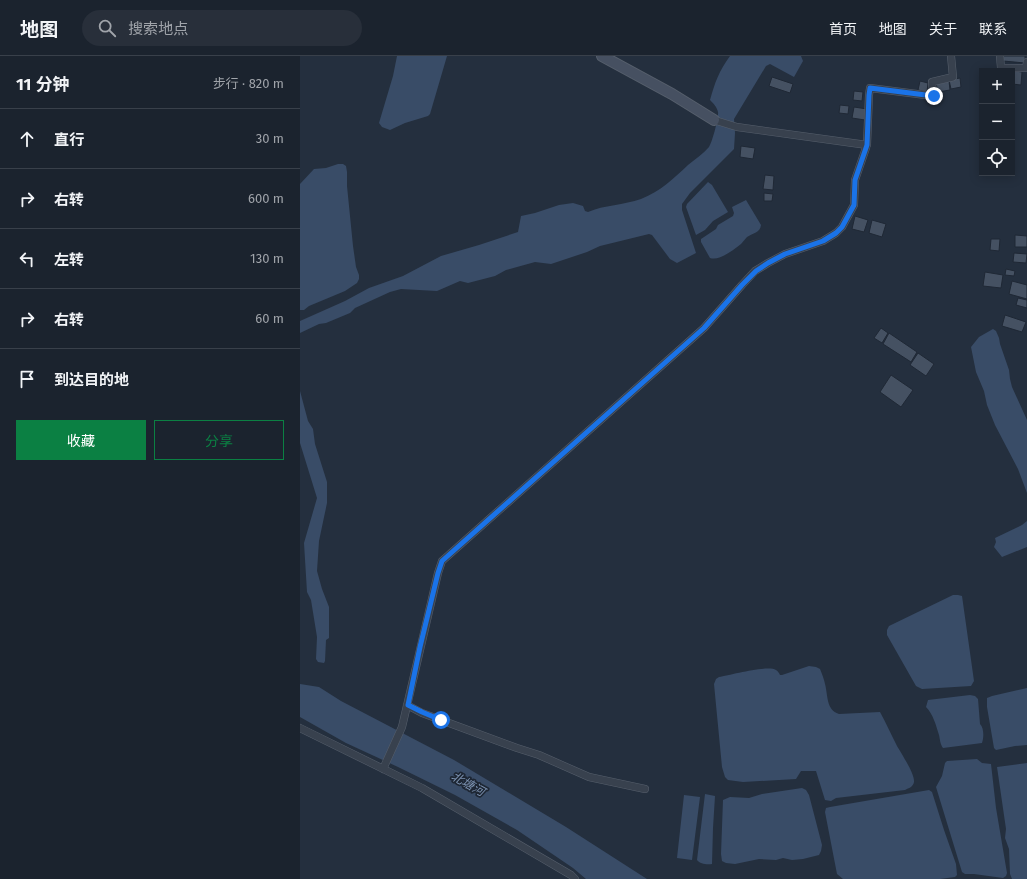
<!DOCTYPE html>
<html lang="zh">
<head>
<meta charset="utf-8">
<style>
	:root { --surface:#1b232e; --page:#282f3a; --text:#f1f3f6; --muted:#a0a4aa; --line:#39404a; --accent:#0b8043 }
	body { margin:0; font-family:"Fira Sans","Noto Sans SC",sans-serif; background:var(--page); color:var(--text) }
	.controls { position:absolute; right:12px; top:12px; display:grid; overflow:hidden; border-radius:0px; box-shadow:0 2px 10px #0003 }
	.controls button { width:36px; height:36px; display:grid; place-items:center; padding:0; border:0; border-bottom:1px solid var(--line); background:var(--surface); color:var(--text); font:20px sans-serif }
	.stop { position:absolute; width:12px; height:12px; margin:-9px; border:3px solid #1a73e8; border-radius:50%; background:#fff }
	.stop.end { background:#1a73e8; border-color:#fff; box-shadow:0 1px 4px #0008 }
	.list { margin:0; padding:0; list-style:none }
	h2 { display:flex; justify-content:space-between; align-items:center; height:52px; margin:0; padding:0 16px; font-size:17px }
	h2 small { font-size:13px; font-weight:400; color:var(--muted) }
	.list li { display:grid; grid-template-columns:26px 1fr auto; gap:12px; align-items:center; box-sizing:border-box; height:60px; padding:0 16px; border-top:1px solid var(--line) }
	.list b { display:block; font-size:15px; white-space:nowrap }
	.list em { font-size:13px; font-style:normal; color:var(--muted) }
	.actions { display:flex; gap:8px; padding:12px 16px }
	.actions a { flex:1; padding:9px 0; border:1px solid var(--accent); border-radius:0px; text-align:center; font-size:14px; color:var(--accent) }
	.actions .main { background:var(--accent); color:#fff }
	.icon { flex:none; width:22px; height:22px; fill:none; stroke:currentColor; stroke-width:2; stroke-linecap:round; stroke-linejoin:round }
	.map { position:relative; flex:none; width:727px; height:823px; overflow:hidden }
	header { display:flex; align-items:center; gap:24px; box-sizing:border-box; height:56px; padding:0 20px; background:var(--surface); border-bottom:1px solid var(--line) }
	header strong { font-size:19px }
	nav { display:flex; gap:22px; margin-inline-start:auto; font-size:14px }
	.search { width:280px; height:36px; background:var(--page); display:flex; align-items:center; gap:10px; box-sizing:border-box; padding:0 14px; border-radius:22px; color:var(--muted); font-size:15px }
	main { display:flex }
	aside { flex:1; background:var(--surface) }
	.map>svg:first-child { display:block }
</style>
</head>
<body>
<header>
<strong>地图</strong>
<div class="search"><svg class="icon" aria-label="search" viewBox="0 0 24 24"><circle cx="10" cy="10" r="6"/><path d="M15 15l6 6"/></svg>搜索地点</div>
<nav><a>首页</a><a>地图</a><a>关于</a><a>联系</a></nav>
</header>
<main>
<aside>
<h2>11 分钟<small>步行 · 820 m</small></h2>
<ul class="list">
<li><svg class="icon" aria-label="ahead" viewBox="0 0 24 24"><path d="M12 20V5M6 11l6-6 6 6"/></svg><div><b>直行</b></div><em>30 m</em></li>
<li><svg class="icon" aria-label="right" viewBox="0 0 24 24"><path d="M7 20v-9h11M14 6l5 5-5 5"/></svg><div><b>右转</b></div><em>600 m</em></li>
<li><svg class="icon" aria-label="left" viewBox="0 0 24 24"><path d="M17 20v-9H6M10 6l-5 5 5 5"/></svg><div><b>左转</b></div><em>130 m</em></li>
<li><svg class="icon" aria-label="right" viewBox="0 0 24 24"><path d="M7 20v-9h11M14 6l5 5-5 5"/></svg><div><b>右转</b></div><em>60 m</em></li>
<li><svg class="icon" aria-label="arrive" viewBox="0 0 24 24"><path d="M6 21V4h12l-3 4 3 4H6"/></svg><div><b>到达目的地</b></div></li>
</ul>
<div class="actions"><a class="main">收藏</a><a>分享</a></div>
</aside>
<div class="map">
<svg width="727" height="823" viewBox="0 0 727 823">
	<rect width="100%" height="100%" fill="#242f3e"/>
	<path fill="#394c67" d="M97,0H147L130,58L128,60L105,67L90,74L82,71L79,67L93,20Z
		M430,0H501L503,5L494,21L470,8L466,10L434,63L435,77L434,93L390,137L382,148V154L396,197L377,207L370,203L352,179L349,178L300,190L287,196L251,208L235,206L206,214L195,220L168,227L160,225L137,235L101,233L90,236L55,252L50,257L26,267L19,268L0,277V265L45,245L69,232L103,220L141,200L179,189L218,176L221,160L235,157L259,149L273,147L283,150L285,155L288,156C304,149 324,149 341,143C361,135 373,123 388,109C395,103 403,98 409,91C412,87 419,61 418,56C417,51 413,47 410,44C415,26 419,15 430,0Z
		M38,108H43L46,110L47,116V130L53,190L56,211L59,219V223L57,227L45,235L9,250L4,254H0V128L14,113L26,112Z
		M408,126L412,129L428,156L413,165L405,174L396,179L386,151L387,148Z
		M446,144L461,169C460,177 453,177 447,181C445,183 443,186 441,188C433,194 420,205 410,202L401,186V183L416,173L418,169L433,160L434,157L432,151Z
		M693,273L696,275L699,282L700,288L709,314L710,323L712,331L727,364V437L718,413L695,369L687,349L684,335L676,316L671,291L679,281Z
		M0,335L8,365L13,373L15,388L27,426V447L19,485L17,515L22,533L29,551V582L26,584L25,605L24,607L18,606L16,603L17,581L11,544L7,536L4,487L17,442L0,387Z
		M727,465V491L702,501L694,491L696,486L695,482L722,469Z
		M653,539H658L662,540L674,625L671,630L622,633L616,630L587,579V574L589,570Z
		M509,610L516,611L520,613C522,618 524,623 525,628C528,639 526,654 539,658L580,656C586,667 591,678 597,690C601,697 615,718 614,726C613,731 609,732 605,734L536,742L531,745L525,744L516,715H501L496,723L443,726L428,724L425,721L422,711L414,628L416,623L419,621C431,619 467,609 476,614C478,615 479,617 480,619H482Z
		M0,628L19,631L41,645L154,704L266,771L347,823H286L273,812L217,774L155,739L98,711L46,687L0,661Z
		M727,632V689L715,690L696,694L694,692L687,651V642L692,640Z
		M670,639L675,640L678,643L680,668C684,672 684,681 682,687L643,692C640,688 640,683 639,679C636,669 633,658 626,651L628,644Z
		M677,703L682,707L691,708L696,752L707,817L706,820L703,822L674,818H665L662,816L636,731L642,720L645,707L647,705Z
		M727,707V823H712L710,818L709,793L705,782L706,773L697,711Z
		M502,732L506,734L509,739L522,789L521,795L519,799L503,803L492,804L483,802L476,804L459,803L435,808L426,807L422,805L421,798L423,744L430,741L449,742L462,738Z
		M629,734L632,736L644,774L656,808L657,819L655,821L640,823H543L537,818L525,756L526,752L530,751Z
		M405,738L415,740L413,772L412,808C407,809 400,808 397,804Z
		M384,739L400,741L392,804L377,802Z"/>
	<path fill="#455162" stroke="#1f2835" d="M703,0H725V7L703,5Z
		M709,14L722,16L721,29L712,28V15Z
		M472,21L493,28L490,37L469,30Z
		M660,22L661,31L651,33L649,24Z
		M620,25L628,27L627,36L618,34Z
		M649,25L650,34L638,36L636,27Z
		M554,35L563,36L562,45L553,44Z
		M540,49L549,50L548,58L539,57Z
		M554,51L567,53L565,64L552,62Z
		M441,90L455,92L453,103L440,101Z
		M465,119L474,120L473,134L463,133Z
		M464,137L473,138L472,145H464Z
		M555,160L568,164L564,176L552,173Z
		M572,164L586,168L582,181L569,177Z
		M715,179L727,180V191H715Z
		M691,183H700L699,195L690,194Z
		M714,197L727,198L726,207L713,206Z
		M706,213L715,215L714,220L705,219Z
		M685,216L703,219L701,232L683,230Z
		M712,225L727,229V243L709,238Z
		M718,242L727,244V252L716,249Z
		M705,259L726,266L722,276L702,270Z
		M581,272L588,277L582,287L574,282Z
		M589,277L617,296L611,306L583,288Z
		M618,297L634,308L626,320L610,309Z
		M591,319L613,334L601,351L580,336Z"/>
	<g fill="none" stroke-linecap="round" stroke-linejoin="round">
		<g stroke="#565f6c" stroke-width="8">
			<path id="street" d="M700,0L701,12H726L727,6
				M414,64L437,71L567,89L569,39L570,32L633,40L632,26L653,21L651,0
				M107,649L122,657L217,692L239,699L289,721L345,733
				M0,672L122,732L271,819L275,823
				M83,713L102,671L138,517L142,505L404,272L442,229L455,215L468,207L485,198L523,185L536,177L542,171L554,149L555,124L567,89"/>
		</g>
		<g stroke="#565f6c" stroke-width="12">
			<path id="secondary" d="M302,0L372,38L414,64"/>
		</g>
		<use href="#street" stroke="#38414e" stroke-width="7"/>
		<use href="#secondary" stroke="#465061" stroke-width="10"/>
	</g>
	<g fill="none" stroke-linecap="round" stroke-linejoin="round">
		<path stroke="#1a73e8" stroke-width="5" d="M141,664L122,656L108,649L120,591L138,517L142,505L404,272L442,229L456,215L468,207L485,198L523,185L536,177L542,171L554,149L555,124L567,89L569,39L570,32L634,40"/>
	</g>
	<g text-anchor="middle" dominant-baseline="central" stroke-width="3.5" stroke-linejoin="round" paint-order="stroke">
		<g font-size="12" font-style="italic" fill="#7c92b1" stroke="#1d2633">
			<text transform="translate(168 728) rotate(29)">北塘河</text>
		</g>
	</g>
</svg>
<div class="controls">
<button>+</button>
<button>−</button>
<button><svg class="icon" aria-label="locate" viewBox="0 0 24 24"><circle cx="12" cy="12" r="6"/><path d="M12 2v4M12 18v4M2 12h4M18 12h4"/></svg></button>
</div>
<div class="stop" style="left:141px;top:664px"></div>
<div class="stop end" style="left:634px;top:40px"></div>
</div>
</main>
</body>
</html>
